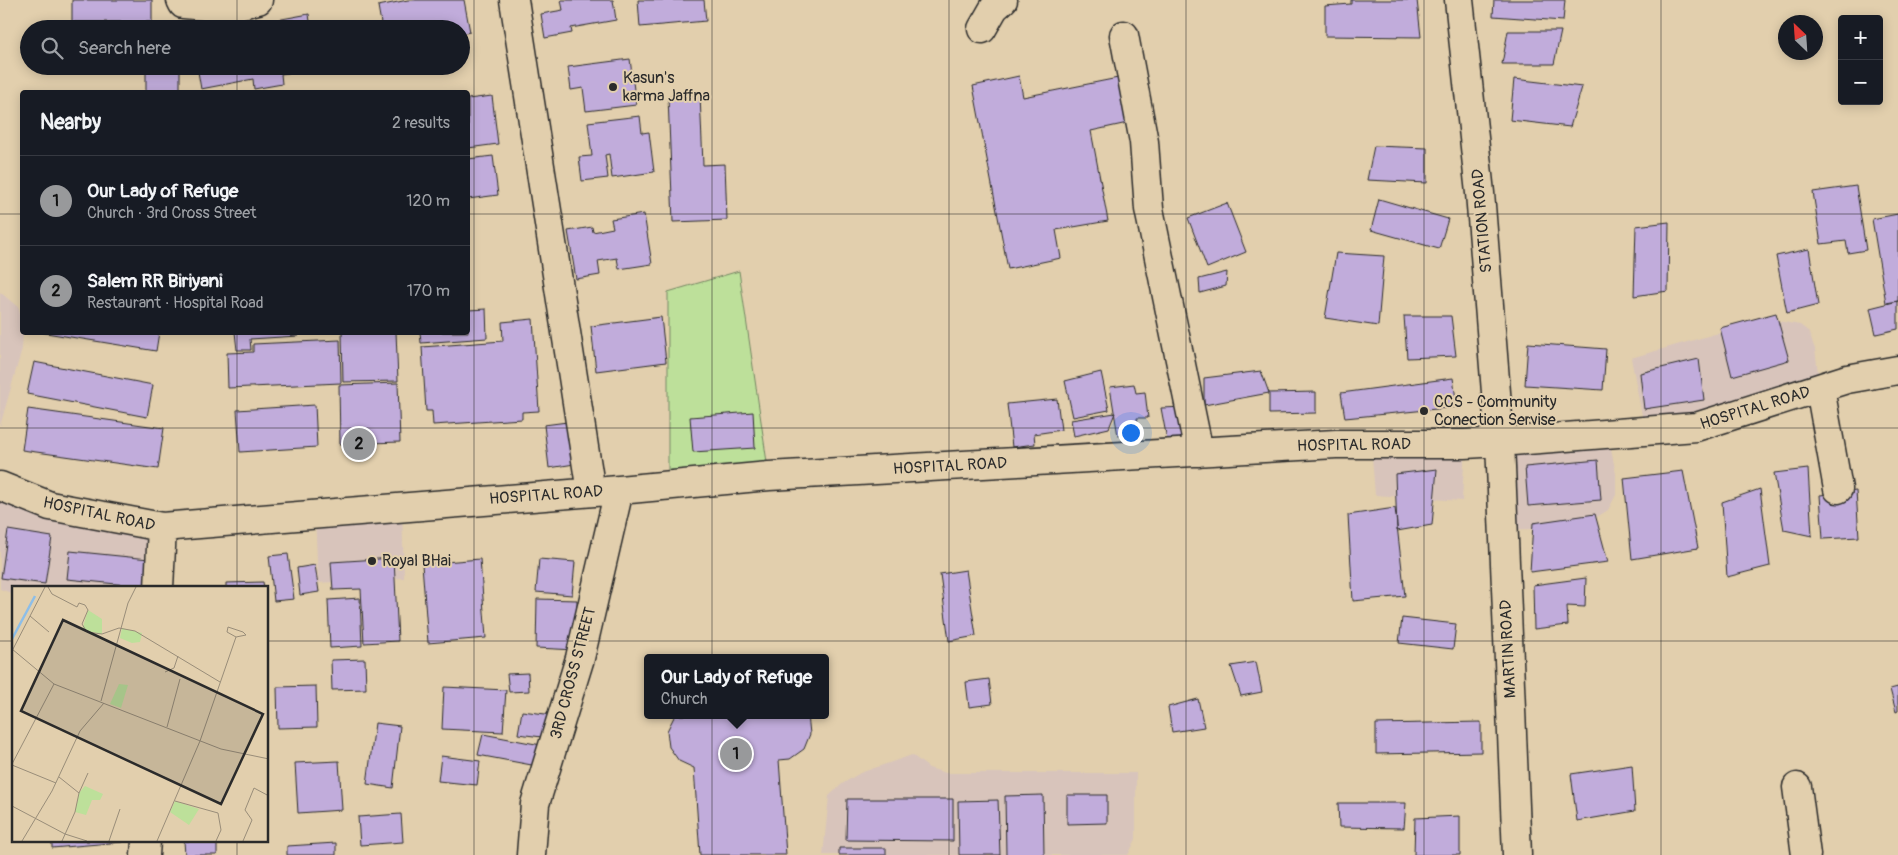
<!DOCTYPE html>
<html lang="en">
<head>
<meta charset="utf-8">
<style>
	:root { --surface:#171b24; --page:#20242c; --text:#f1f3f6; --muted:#9ea1a6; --line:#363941; --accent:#98999b }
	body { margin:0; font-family:Pangolin,sans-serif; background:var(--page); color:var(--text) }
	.controls { position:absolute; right:15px; top:15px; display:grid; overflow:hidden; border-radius:5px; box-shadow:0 2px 12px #0003 }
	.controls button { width:45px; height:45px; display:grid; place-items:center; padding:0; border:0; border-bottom:1px solid var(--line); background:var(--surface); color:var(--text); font:25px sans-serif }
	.compass { position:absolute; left:1778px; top:15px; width:45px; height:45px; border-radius:50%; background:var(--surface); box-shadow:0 2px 12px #0003; rotate:335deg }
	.you { position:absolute; left:1130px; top:432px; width:18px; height:18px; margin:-12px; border:4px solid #fff; border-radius:50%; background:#1a73e8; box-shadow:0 0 0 8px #1a73e833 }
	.badge { display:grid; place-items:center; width:32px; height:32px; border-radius:50%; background:var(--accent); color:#111; font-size:16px; font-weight:700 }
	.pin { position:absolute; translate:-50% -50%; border:2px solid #fff; box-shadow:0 1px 5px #0006 }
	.popup { position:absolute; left:644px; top:654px; width:185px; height:65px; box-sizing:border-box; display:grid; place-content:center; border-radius:5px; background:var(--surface); filter:drop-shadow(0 1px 4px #0005); font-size:16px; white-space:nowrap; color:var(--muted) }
	.popup b { font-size:19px; color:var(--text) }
	.popup::after { content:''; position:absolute; left:50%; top:100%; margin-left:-10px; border:10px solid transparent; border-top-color:var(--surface) }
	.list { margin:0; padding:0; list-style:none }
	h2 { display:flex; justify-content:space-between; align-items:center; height:65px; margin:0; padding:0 20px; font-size:21px }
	h2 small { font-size:16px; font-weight:400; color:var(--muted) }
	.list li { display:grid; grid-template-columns:32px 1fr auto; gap:15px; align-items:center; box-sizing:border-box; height:90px; padding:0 20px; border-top:1px solid var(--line) }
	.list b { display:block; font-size:19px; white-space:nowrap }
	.list p { margin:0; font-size:16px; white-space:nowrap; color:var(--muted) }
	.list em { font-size:16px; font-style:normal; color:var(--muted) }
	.icon { flex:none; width:28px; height:28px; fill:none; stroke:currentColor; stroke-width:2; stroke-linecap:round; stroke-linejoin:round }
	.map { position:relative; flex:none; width:1898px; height:855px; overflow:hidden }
	.search { position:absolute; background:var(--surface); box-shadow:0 2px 12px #0003; left:20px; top:20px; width:450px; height:55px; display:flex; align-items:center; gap:12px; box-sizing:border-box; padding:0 18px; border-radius:28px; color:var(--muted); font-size:19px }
	.panel { position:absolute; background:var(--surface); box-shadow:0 2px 12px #0003; left:20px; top:90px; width:450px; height:245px; border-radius:5px }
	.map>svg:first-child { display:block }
</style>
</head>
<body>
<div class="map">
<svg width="1898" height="855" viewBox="0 0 1898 855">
	<rect width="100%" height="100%" fill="#e2cfad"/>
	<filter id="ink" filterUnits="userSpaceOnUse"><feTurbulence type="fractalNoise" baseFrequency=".02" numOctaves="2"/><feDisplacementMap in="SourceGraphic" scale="10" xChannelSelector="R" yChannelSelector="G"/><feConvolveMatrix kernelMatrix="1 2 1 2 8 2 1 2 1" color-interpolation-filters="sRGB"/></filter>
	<g filter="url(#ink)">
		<path fill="#d8c4bb" d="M0,292L19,308L23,333L22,349L0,426Z
			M1778,321L1800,325L1808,331L1815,349L1820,388L1645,431L1631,358L1715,334Z
			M1608,434L1616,474V495L1608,510L1586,524L1562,528L1503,530L1500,442Z
			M1371,444H1465L1462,501L1375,495Z
			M0,486L162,527L159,587L14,588V594L0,589Z
			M402,507L404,578L318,583L315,514Z
			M912,755L929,768L946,773H1136V839L1128,855H823L829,796L842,784L860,773Z"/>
		<path fill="#bde09a" stroke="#748662" d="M739,271L769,476L668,485V292Z"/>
		<path fill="#c1acdb" stroke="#2b2b2b" d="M72,0H152V22H72Z
			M408,0H464L470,32L461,34V29H382L378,6Z
			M561,0H613L616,20L571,28L572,33L545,38L541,14L563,10Z
			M638,0H704L706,21L640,27Z
			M1351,0H1417L1421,37L1325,36V6L1351,4Z
			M1494,0H1565L1563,21L1493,16Z
			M309,14L311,29H228Z
			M179,26V29H92V28Z
			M1508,31H1561L1554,64H1502Z
			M630,59L636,105L586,111L583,88L571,90L568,67Z
			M146,66H180V92H146Z
			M197,66H301V71L281,74L282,84L254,89L253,79L201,89Z
			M1019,76L1023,97L1123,77L1132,122L1091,131L1108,221L1056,230L1061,258L1008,269L973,86Z
			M1514,79L1582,87L1570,127L1510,120Z
			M700,95L703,165L725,164L727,220L673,222L668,97Z
			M492,96L498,144L468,148V99Z
			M640,116L642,133L649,132L654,172L612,178L609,154L605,155L608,178L582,181L579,157L592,156L588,122Z
			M1374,146L1427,148V183L1367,180Z
			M493,156L498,195L468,199V159Z
			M1856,186L1866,250L1848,253L1846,241L1821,244L1813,192Z
			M1379,199L1448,219L1439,249L1371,230Z
			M1227,203L1246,252L1207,268L1188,218Z
			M644,214L652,264L619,269L617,258L598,261L600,275L576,279L568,231L592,227L593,232L613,228L611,219Z
			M1898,214V301L1886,303L1872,219Z
			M1669,222L1668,291L1634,296L1636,226Z
			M1809,249L1818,305L1787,313L1776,256Z
			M1336,253L1384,256L1378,326L1325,318Z
			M1227,272L1226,286L1200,293L1199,279Z
			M1898,301V329L1876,334L1870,308Z
			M486,309L487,338L421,343L420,332H468V310Z
			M1776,313L1789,360L1732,376L1720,328Z
			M1404,316H1451L1456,356L1407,358Z
			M661,317L666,362L596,371L591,326Z
			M533,319L539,411L522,412V419L433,425L432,411H426L422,347L503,341L502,322Z
			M40,332H159L156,351Z
			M235,332H298V336L250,339L251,350H237Z
			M342,332H396L398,381L343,382Z
			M340,340L341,383L228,388L227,353L253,352V344Z
			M1528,343L1606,349L1603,390L1525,385Z
			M1699,359L1704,400L1644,409L1640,373Z
			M34,362L153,385L147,417L27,394Z
			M1261,371L1269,393L1204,405V378Z
			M1101,372L1109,410L1073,417L1065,381Z
			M1453,378L1457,407L1345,418L1341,393Z
			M398,383L400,442L340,444L339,385Z
			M1134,384L1136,393L1145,392L1148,418H1137L1139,430L1118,436L1110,387Z
			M1316,392V413L1269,414V393Z
			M1057,399L1061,430L1034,434L1035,444L1012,447L1007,404Z
			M315,405L317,447L240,452L237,410Z
			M1186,407L1187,441L1168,445L1161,408Z
			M28,409L164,428L158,469L22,450Z
			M753,412L755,448L693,452L690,417Z
			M1115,413L1109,428L1074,436L1071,420Z
			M575,421L581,463L549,468L544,425Z
			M1598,460L1601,500L1528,506L1525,467Z
			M1437,469L1432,525L1397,531L1395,474Z
			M1808,469L1812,536L1784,530L1774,473Z
			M1683,471L1698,548L1632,559L1624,478Z
			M1760,489L1770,566L1727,577L1722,502Z
			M1856,491L1859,537L1823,539L1820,495Z
			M1395,508L1405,596L1353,601L1348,515Z
			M1595,514L1608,562L1530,572L1533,523Z
			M8,530L52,537L45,584L1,578Z
			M70,551L149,559L146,587L67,579Z
			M288,554L294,599L274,601L269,556Z
			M394,558L398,641L364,643L361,589L333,590L331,562Z
			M480,559L486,638L428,643L422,564Z
			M539,559L575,562L572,595L536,592Z
			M315,565L319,592L300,595L297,568Z
			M966,570L976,636L949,641L940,574Z
			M1586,578L1585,607L1567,606L1568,625L1534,629L1533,585Z
			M263,582L264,588H226V583Z
			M360,598L362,646L330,648L328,600Z
			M537,599L577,600L576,650L536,648Z
			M1402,618L1456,624L1453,649L1399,643Z
			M365,659L366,689L332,690L331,660Z
			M1256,662L1262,692L1241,696L1231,666Z
			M528,673L529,691L509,692L507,674Z
			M989,679L992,704L969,707L966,682Z
			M316,686L317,727L278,728L277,687Z
			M444,687L506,690L503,732L442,729Z
			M1898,687V711L1896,712L1890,689Z
			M1198,699L1204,727L1172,732L1168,707Z
			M522,711L553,715L550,738L518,734Z
			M675,715H808L810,734L804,749L790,759L779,760L786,855H700L694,768L679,761L669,747L667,731Z
			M1481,722V752L1376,754V724Z
			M375,723L400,726L393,788L367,784Z
			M483,734L541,745L537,766L478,755Z
			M441,756L480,761L477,785L438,781Z
			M339,761L342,810L298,813L295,763Z
			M1632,765L1635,811L1577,821L1571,774Z
			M1043,795L1044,855H1006L1005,796Z
			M1067,795H1107V823L1067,824Z
			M847,799H953V841L846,840Z
			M998,800L1000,855H959L958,801Z
			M1338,803H1406L1404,828L1339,827Z
			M401,814L403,842L360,845L358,817Z
			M1460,816V855H1414L1415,818Z
			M52,841H122V842L52,848Z
			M184,841H217V855H185Z
			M336,843V855H287V846Z
			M839,848H886V855H839Z"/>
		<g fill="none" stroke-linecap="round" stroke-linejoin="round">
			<g stroke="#2b2b2b" stroke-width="31">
				<path id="minor" d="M181,0L183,4L226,8L258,0
					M514,0L591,492
					M1459,0L1480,193L1500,442L1517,855
					M982,29L994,8L1003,0
					M1124,35L1144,142L1149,209L1199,452
					M1820,388L1838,489
					M0,486L50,506L162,527L619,490L769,476L1336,444H1465L1500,442L1696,427L1847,379L1898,370
					M159,588L162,527
					M1797,787L1806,855
					M145,855L146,841
					M531,855L535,804L580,658L619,490"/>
			</g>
			<use href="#minor" stroke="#e2cfad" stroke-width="28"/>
		</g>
	</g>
	<path fill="none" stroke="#2b2b2b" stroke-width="1" stroke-opacity="0.55" d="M237,0V29M474,0V855M712,0V855M949,0V855M1186,0V855M1424,0V855M1661,0V855M237,66V92M0,214H22M468,214H1898M237,332V588M0,428H1898M0,641H14M268,641H1898M237,841V855"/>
	<g fill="#2b2b2b" stroke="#e2cfad" stroke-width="2">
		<circle cx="613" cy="87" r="5"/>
		<circle cx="1424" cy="411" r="5"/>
		<circle cx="372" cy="561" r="5"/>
	</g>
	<g text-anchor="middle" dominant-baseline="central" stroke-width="4" stroke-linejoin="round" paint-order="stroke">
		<g font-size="16" fill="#2b2b2b" stroke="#e2cfad" text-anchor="start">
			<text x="623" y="78">Kasun's<tspan x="623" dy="18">karma Jaffna</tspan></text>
			<text x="1434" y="402">CCS - Community<tspan x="1434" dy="18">Conection Servise</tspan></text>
			<text x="382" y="561">Royal BHai</text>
		</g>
		<g font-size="16" fill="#2b2b2b" stroke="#e2cfad">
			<text transform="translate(1482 221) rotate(-95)">STATION ROAD</text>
			<text transform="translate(1755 408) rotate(-17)">HOSPITAL ROAD</text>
			<text transform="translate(1354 445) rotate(-1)">HOSPITAL ROAD</text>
			<text transform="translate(950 466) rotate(-3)">HOSPITAL ROAD</text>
			<text transform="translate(546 495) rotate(-4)">HOSPITAL ROAD</text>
			<text transform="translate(99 514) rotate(12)">HOSPITAL ROAD</text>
			<text transform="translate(1508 649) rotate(-93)">MARTIN ROAD</text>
			<text transform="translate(573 673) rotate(-75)">3RD CROSS STREET</text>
		</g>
	</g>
	<g transform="translate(12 586)">
		<rect width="256" height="256" fill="#e2cfad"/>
		<path d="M76,24L90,33V48L70,44ZM110,42L130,47L128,56L120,57L108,52ZM107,98L116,99L109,122L98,118ZM73,200L91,208L88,214H80L74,229L63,226L67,207ZM163,215L187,223L177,239L158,226Z" fill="#bde09a"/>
		<path fill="none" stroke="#8dbee8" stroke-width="2.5" d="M0,53L23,10"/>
		<path fill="none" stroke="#998d79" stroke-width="1" d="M36,1L40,8L65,21L67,17L73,19L76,24L70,38L75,46L90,48L107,42L123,45L208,96M18,30L37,46M216,41L231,46L234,49L224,51L215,46ZM0,63L42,98L209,163L257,173M0,65L33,1M153,86L162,82L166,70M89,115L116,17L124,1M155,141L168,93M0,178L42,98M0,179L44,197M47,191L67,207L63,226L50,255M67,207L76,187M163,215L206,227L209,244L204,255M0,220L53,248L75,255M10,255L40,205L68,145L92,117M97,255L108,223M145,255L188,155L224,51M231,255L240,234L233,224L242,202L257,210"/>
		<path fill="#2b2b2b" fill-opacity="0.15" stroke="#2b2b2b" stroke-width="2.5" d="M51,34L251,128L209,218L9,125Z"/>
		<rect width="256" height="256" fill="none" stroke="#2b2b2b" stroke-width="2.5"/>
	</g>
</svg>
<div class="controls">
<button>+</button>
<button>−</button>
</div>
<svg class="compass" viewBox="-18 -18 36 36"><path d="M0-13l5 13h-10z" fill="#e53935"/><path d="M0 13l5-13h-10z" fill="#9ea1a6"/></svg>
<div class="you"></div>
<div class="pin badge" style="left:736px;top:754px">1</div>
<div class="popup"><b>Our Lady of Refuge</b>Church</div>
<div class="pin badge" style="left:359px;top:444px">2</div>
<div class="search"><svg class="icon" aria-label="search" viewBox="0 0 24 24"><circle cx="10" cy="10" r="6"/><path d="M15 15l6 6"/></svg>Search here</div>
<section class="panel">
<h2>Nearby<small>2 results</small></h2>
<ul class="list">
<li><span class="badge">1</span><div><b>Our Lady of Refuge</b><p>Church · 3rd Cross Street</p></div><em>120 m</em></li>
<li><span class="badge">2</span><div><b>Salem RR Biriyani</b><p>Restaurant · Hospital Road</p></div><em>170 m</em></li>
</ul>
</section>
</div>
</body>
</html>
